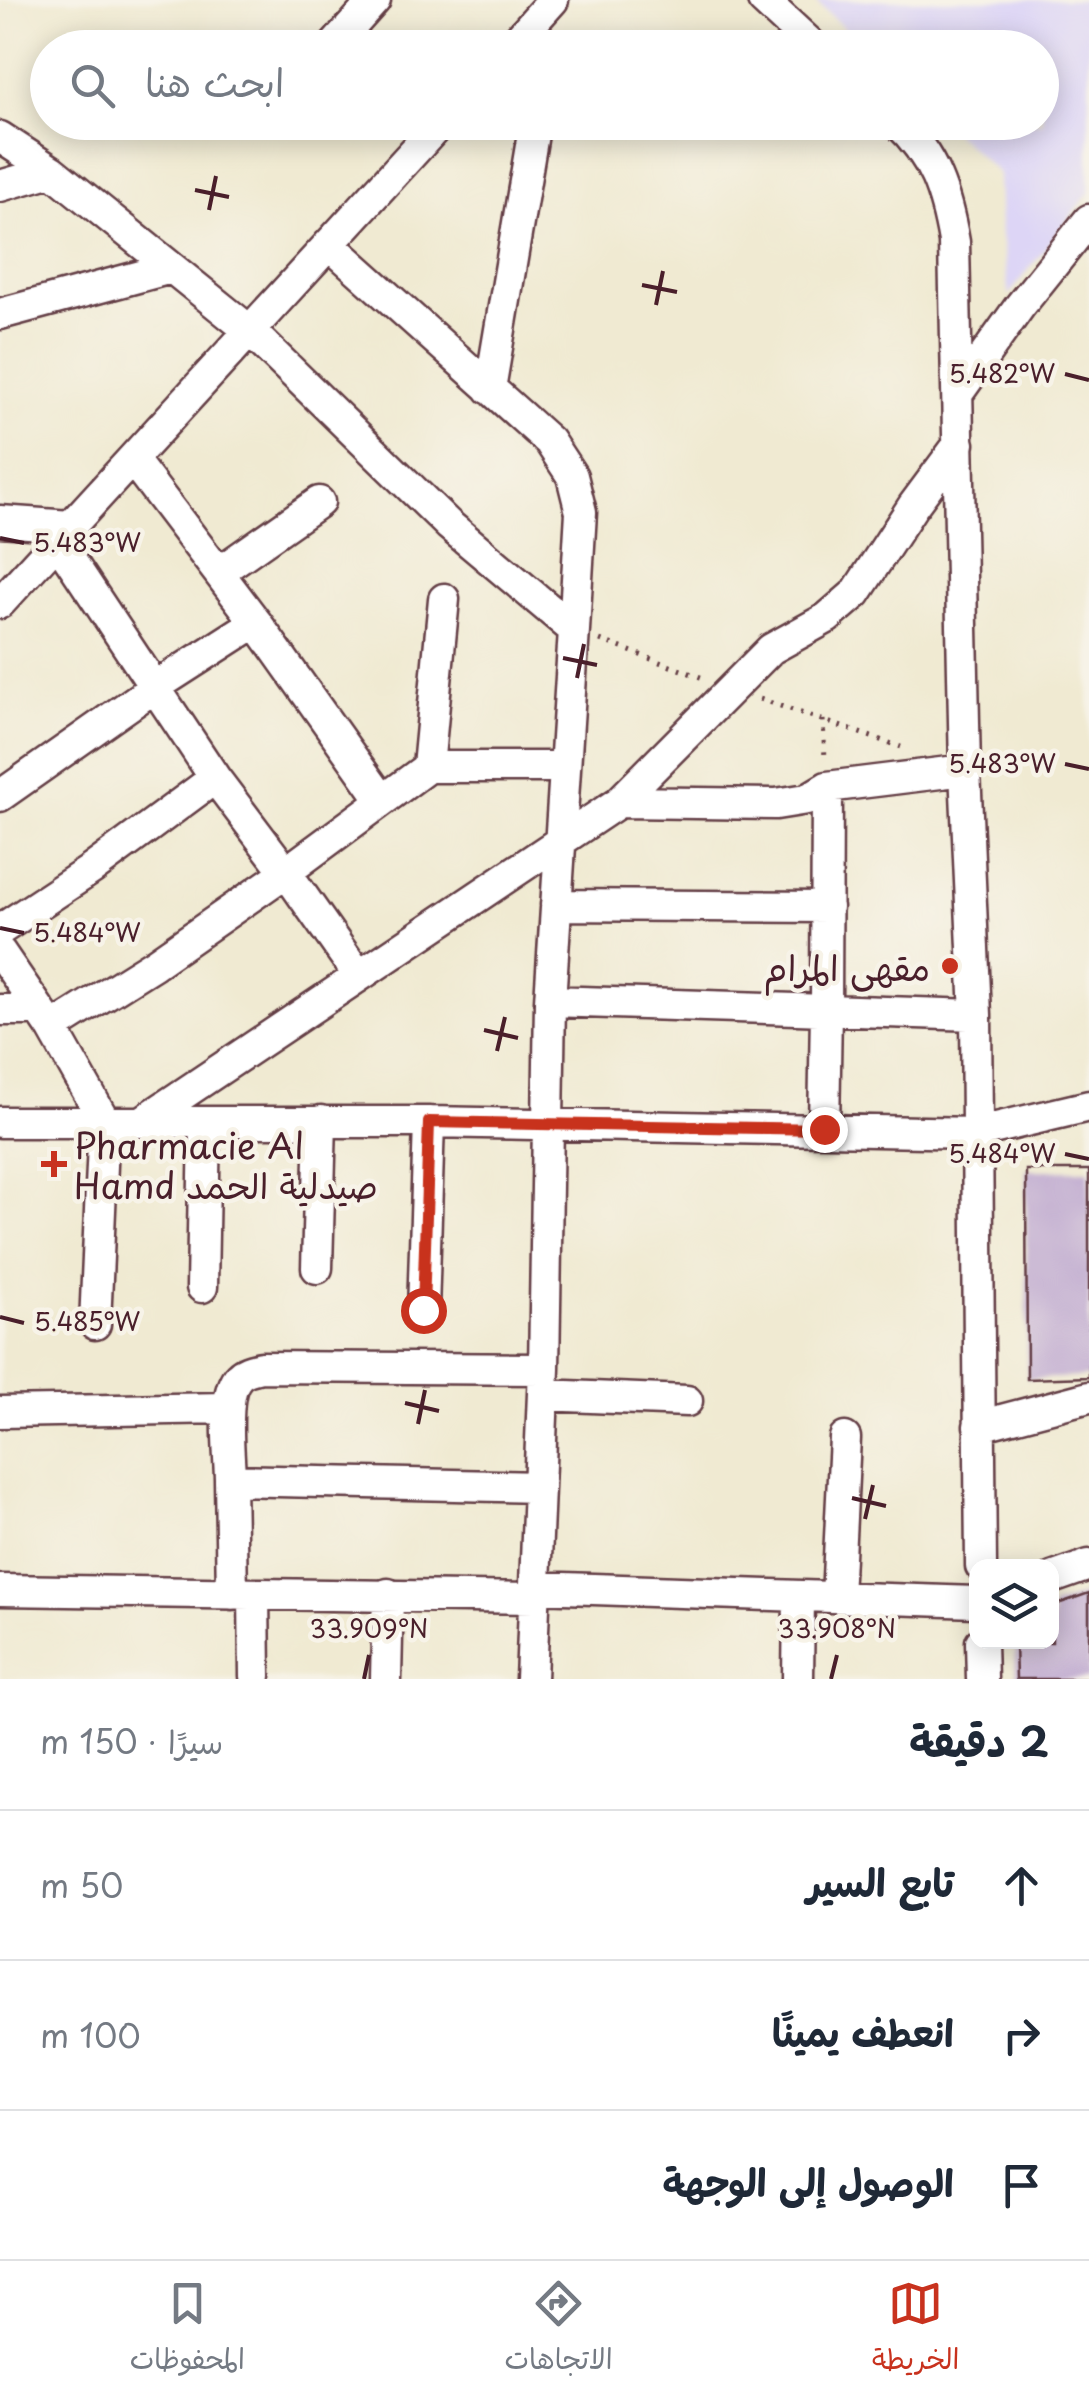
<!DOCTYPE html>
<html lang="ar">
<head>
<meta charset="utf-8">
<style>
	:root { --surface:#fff; --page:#f2f2f3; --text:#1f2937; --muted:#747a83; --line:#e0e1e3; --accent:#c8321e }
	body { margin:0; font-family:"Playpen Sans","Playpen Sans Arabic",sans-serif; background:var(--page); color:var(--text); direction:rtl }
	.controls { position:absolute; right:30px; bottom:30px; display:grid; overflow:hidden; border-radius:20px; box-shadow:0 5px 25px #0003 }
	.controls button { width:90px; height:90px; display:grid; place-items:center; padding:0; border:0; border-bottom:2px solid var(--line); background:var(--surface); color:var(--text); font:50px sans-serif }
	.stop { position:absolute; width:30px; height:30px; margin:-22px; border:8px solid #c8321e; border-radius:50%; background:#fff }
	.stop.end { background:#c8321e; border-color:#fff; box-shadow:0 2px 10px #0008 }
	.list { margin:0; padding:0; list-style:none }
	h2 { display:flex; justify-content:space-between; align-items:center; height:130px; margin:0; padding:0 40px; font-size:42px }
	h2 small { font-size:32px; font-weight:400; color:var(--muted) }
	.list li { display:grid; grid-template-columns:65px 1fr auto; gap:30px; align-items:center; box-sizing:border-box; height:150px; padding:0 40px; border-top:2px solid var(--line) }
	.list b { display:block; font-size:38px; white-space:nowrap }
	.list em { font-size:32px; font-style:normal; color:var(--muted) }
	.icon { flex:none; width:55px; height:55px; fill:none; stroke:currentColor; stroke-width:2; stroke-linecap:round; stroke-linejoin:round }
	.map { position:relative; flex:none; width:1089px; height:1679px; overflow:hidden; direction:ltr }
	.search { position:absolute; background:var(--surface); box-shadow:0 5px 25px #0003; left:30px; right:30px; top:30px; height:110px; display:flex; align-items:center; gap:25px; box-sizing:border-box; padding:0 35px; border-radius:55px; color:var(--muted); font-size:38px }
	.sheet { height:580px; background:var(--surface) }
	nav { display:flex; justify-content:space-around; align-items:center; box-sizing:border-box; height:140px; border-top:2px solid var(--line); background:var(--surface); font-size:28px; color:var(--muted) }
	nav a { display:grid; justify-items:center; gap:5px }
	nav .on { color:var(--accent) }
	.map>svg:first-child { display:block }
</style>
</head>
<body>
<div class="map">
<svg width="1089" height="1679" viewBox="0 0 1089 1679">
	<rect width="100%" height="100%" fill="#f7f3e8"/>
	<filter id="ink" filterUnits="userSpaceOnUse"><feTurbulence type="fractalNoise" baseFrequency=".01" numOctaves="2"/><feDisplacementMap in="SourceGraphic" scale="20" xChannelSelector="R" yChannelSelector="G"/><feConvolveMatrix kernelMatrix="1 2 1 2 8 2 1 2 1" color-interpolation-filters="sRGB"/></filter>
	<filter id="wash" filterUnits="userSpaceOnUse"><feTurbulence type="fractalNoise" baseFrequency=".0048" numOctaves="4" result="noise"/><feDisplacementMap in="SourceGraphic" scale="40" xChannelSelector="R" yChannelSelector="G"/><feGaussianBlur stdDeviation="2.25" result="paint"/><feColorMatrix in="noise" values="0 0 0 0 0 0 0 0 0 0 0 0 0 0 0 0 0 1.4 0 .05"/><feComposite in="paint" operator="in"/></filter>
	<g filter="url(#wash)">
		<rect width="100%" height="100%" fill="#f0ead2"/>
		<path fill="#ddd5f6" d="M814,0H1089V193L1009,295L1000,228L998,173L944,123L1042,122V48L864,47Z"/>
		<g id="blocks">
			<path fill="#bea8cf" d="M1026,1170H1089V1377L1027,1379Z
				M1089,1593V1679H1016L1015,1642H1052V1606Z"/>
		</g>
	</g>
	<g filter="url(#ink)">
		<use href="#blocks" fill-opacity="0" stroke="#633d44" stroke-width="2.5"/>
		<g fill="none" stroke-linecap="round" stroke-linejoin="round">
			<g stroke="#633d44" stroke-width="35">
				<path id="minor" d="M763,0L815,48
					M332,48L375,0
					M510,48L553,0
					M897,122C934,156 946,195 954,242L965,770L976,1015L981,1566
					M0,137L52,171L250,331L449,525L574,630L550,1001L544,1369L531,1679
					M0,186L52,171
					M329,244L549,441L572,476L581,512L574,630
					M0,314L171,268
					M490,389L535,122
					M958,393L1020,306L1089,220
					M0,521L71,526
					M219,572L319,502
					M0,603L441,122
					M256,622L381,798
					M428,767L444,599
					M0,796L155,687L256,622L132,459
					M619,802L776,804L807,799L827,787L965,770
					M556,905L827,907
					M0,930L92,869L215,778L57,540
					M0,952L52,1028L104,1120L95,1324
					M359,976L286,872L428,767H565
					M550,1001L826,1010L827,787
					M0,1010H40
					M52,1028L154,964L286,872L215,778
					M143,1121L619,802L771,649L827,618L856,593L913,506L959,444
					M0,1122H429L975,1133L1089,1106
					M824,1129L826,1010L976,1015
					M317,1268L321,1121
					M202,1287L205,1123
					M423,1311L429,1122
					M543,1395L687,1401
					M0,1412L228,1408
					M979,1426L1089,1397
					M230,1480C230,1456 221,1393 239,1376C245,1370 253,1369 261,1367L544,1369
					M1052,1578L1089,1565
					M535,1587L976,1602
					M0,1590L534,1598
					M232,1594L230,1480L539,1487
					M254,1594L255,1676
					M837,1597L845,1438
					M981,1642L982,1679
					M386,1679L388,1594
					M798,1679L799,1596"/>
			</g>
			<path stroke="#633d44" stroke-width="5" stroke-dasharray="2.5 8" stroke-linecap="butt" d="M600,640L703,678
				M760,699L901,747
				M823,720L825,759"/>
			<use href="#minor" stroke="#fff" stroke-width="30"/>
		</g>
	</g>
	<g fill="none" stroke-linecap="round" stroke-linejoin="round" filter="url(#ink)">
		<path stroke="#c8321e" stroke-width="12" d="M423,1310L429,1122L824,1129"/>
	</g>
	<path fill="none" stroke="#4a1f2b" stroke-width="4" d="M195,190L229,197M209,210L216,176M642,285L677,292M656,305L663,271M1065,374L1089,380M0,538L24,543M563,658L597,665M577,678L584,644M1065,764L1089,769M0,928L24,933M484,1030L518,1038M497,1051L505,1017M1065,1154L1089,1159M0,1317L24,1323M405,1403L439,1411M418,1424L425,1390M852,1498L886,1506M865,1519L873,1485M364,1679L369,1655M831,1679L837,1655"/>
	<g fill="#c8321e" stroke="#f7f3e8" stroke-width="4">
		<circle cx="950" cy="966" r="10"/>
		<path d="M49 1149h10v10h10v10h-10v10h-10v-10h-10v-10h10z"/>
	</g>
	<g text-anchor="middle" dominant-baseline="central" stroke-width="9" stroke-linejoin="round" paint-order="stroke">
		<g font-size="35" fill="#4a1f2b" stroke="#f7f3e8" text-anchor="end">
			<text x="930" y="966">مقهى المرام</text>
			<text x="74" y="1144" text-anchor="start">Pharmacie Al<tspan x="74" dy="40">Hamd صيدلية الحمد</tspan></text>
		</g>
	</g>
	<g font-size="25" text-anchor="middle" fill="#4a1f2b" stroke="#f7f3e8" stroke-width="9" stroke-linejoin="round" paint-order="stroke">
		<text x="1002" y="383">5.482°W</text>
		<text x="87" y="552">5.483°W</text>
		<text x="1002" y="773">5.483°W</text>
		<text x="87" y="942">5.484°W</text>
		<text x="1002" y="1163">5.484°W</text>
		<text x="87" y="1331">5.485°W</text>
		<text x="369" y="1638">33.909°N</text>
		<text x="837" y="1638">33.908°N</text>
	</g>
</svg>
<div class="controls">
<button><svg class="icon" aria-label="layers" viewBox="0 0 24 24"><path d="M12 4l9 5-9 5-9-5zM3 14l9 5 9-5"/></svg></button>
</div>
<div class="stop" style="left:423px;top:1310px"></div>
<div class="stop end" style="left:824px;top:1129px"></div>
<div class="search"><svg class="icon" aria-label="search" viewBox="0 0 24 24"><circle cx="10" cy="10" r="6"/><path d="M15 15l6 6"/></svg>ابحث هنا</div>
</div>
<section class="sheet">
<h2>2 دقيقة<small>سيرًا · 150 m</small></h2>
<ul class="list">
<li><svg class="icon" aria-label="ahead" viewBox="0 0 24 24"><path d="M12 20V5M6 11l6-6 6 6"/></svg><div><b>تابع السير</b></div><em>50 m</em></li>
<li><svg class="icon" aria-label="right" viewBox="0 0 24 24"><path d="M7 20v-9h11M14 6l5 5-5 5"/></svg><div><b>انعطف يمينًا</b></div><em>100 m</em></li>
<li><svg class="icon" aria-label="arrive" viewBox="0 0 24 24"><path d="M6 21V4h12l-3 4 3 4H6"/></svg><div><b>الوصول إلى الوجهة</b></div></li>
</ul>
</section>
<nav>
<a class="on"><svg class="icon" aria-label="map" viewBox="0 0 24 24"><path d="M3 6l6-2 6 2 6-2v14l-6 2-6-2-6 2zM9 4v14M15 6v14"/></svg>الخريطة</a>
<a><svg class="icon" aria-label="directions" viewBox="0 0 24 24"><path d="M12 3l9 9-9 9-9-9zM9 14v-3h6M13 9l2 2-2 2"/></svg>الاتجاهات</a>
<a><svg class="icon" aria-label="saved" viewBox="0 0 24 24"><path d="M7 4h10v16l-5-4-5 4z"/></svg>المحفوظات</a>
</nav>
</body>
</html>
